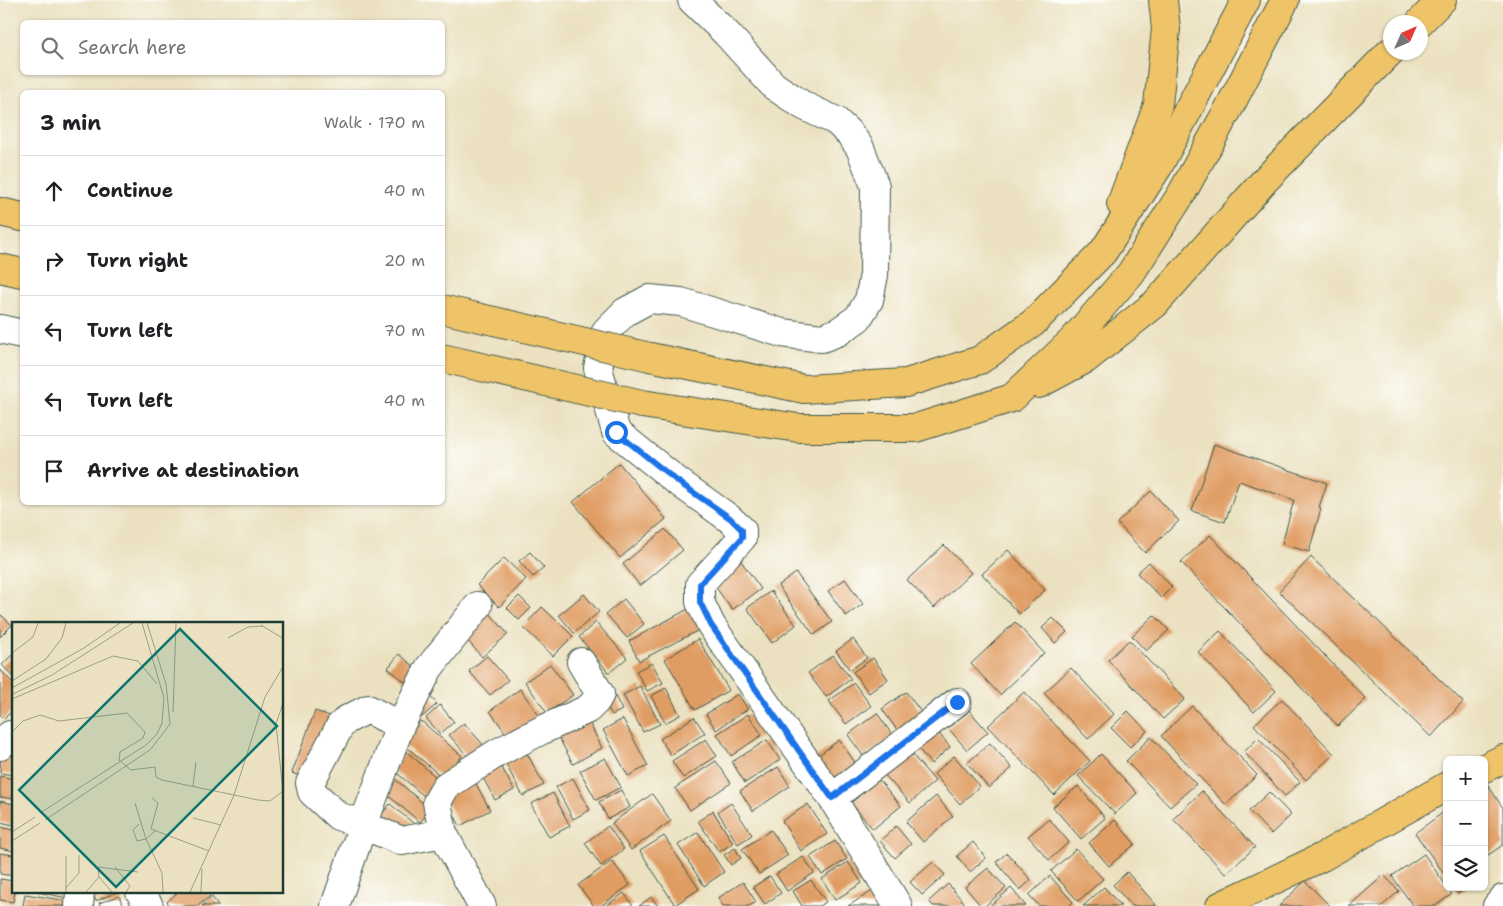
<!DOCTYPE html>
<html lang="en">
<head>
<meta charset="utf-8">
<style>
	:root { --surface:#fff; --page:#f6f6f6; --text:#202124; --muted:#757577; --line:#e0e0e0 }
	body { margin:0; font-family:"Shantell Sans",sans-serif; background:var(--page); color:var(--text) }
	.controls { position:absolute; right:15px; bottom:15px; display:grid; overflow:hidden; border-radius:8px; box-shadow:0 1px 4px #0004 }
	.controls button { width:45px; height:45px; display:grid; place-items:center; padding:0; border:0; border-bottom:1px solid var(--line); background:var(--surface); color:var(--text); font:25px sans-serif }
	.compass { position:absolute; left:1383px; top:15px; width:45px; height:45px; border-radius:50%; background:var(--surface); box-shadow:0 1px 4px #0004; rotate:45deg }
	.stop { position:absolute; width:15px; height:15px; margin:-11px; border:4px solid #1a73e8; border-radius:50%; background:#fff }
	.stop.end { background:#1a73e8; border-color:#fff; box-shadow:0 1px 5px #0008 }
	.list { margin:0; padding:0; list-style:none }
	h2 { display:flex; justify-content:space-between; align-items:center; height:65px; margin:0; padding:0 20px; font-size:21px }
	h2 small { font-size:16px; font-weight:400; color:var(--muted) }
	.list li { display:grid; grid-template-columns:32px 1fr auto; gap:15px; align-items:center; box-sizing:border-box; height:70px; padding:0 20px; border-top:1px solid var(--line) }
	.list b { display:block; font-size:19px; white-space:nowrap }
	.list em { font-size:16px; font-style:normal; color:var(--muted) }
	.icon { flex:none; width:28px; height:28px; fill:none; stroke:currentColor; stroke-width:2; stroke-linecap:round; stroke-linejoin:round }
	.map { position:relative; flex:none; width:1503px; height:906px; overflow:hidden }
	.search { position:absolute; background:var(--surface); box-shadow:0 1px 4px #0004; left:20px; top:20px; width:425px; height:55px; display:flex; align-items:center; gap:12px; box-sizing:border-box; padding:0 18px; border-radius:8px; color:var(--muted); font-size:19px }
	.panel { position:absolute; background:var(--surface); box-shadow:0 1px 4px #0004; left:20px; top:90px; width:425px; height:415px; border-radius:8px }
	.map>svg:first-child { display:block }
</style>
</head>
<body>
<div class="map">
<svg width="1503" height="906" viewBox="0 0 1503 906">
	<rect width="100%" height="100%" fill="#fdfcf7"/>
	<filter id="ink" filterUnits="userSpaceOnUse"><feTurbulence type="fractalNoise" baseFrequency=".02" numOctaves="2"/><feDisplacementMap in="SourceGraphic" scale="10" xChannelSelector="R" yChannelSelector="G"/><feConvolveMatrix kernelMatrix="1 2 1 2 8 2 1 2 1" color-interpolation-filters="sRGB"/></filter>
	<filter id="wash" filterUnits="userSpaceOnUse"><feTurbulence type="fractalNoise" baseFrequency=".0096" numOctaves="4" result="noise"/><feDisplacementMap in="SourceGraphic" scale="20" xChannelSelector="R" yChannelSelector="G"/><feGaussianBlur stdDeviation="1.12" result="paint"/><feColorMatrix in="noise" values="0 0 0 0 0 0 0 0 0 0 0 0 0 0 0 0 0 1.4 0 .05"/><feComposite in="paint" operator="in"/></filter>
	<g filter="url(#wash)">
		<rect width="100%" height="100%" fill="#ebe1c0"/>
		<g id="blocks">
			<path fill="#e09d63" d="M1214,444L1327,483L1319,507L1321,508L1309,552L1282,544L1294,500L1239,481L1225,522L1192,511Z
				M619,463L666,519L620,558L573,502Z
				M1151,491L1179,521L1145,553L1117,523Z
				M665,529L683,550L640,586L623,564Z
				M1210,535L1366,699L1338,726L1181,562Z
				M944,545L971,573L934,608L907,580Z
				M1008,550L1045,590L1019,614L982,574Z
				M530,552L544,568L533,577L519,561Z
				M1311,557L1463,702L1431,737L1279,591Z
				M504,558L526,579L499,607L477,585Z
				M741,561L761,589L732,610L712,582Z
				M1149,562L1172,587L1161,598L1137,573Z
				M796,573L832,622L814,635L778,586Z
				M845,579L863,604L846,616L828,591Z
				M771,591L796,625L772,643L747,608Z
				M584,594L599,612L574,633L559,615Z
				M519,596L531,608L519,620L507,608Z
				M624,599L644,624L627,638L606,614Z
				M542,607L573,636L553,656L523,627Z
				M485,608L508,634L482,657L459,631Z
				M690,608L701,629L639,661L629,641Z
				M0,614L12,625L0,637Z
				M1154,615L1169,630L1146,651L1132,636Z
				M1053,618L1067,632L1055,643L1042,628Z
				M596,622L627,658L609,673L579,637Z
				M1015,622L1044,653L1000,695L971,664Z
				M1220,631L1276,691L1254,712L1198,652Z
				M698,639L729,690L695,710L665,659Z
				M853,639L867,658L850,670L836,651Z
				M1129,640L1185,699L1163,719L1108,660Z
				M14,653V677L2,665Z
				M399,654L416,668L405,682L388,668Z
				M833,655L851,679L826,697L808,673Z
				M487,656L508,680L490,695L469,671Z
				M873,658L888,679L869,693L853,672Z
				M652,663L663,683L647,691L636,671Z
				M550,664L573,695L547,713L525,682Z
				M1071,668L1114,714L1088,739L1044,693Z
				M0,670L14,684V709L4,719L0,715Z
				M854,683L871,706L846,724L829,701Z
				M640,686L660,724L643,732L623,695Z
				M666,688L680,715L665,723L651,696Z
				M520,689L540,717L510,739L490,711Z
				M906,692L924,716L900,734L882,709Z
				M1024,692L1090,761L1054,795L988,726Z
				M427,693L437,704L422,717L413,706Z
				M738,694L748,709L716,730L706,714Z
				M615,696L622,710L612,715L604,701Z
				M1282,699L1334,754L1306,780L1254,725Z
				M440,705L454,722L440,734L426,718Z
				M1192,706L1257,775L1226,805L1161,736Z
				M969,710L988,732L967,750L948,728Z
				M315,711L330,716L307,779L292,773Z
				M1128,711L1147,731L1130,747L1111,728Z
				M877,713L893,736L864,757L848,735Z
				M748,714L762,735L731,756L717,734Z
				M694,717L705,733L671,755L660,739Z
				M623,719L648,766L628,776L603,730Z
				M588,720L602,748L573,764L558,736Z
				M421,721L462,756L443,778L402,743Z
				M464,723L486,748L472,761L449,735Z
				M937,731L950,747L931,764L918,748Z
				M1151,737L1196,784L1170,807L1126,761Z
				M1258,738L1300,782L1285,796L1244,752Z
				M706,739L717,756L683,778L672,761Z
				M767,740L780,760L745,783L732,762Z
				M839,740L857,765L833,783L815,758Z
				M990,743L1012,768L989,788L967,763Z
				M524,748L544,785L523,796L503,759Z
				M909,751L935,781L910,803L883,773Z
				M407,752L444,784L430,801L392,769Z
				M1,753L14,756V775L0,773Z
				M1101,754L1137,793L1115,814L1078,776Z
				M954,756L980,786L960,804L934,774Z
				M605,758L621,787L596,800L580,771Z
				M716,761L731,783L690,810L675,788Z
				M500,764L514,790L495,800L481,774Z
				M778,767L790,786L753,811L740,791Z
				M0,776L14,779V799L0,797Z
				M573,778L590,810L573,819L556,787Z
				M395,779L431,810L420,822L384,792Z
				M878,779L901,806L873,829L851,803Z
				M474,780L490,810L460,826L444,796Z
				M1486,782L1503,808V845L1488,855L1484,850V783Z
				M1078,786L1105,818L1081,839L1053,807Z
				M621,790L630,807L608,819L599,802Z
				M1202,791L1255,847L1226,874L1173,819Z
				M1269,792L1291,815L1271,834L1249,811Z
				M553,793L570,826L549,837L531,804Z
				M652,794L671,821L631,850L612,823Z
				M936,796L953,816L923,842L906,822Z
				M0,801L14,804V825L0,822Z
				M731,803L752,835L738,844L718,812Z
				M390,804L413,823L400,839L377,820Z
				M808,804L827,834L801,851L782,821Z
				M713,811L733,843L719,852L698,821Z
				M1445,811L1447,813V878L1415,833Z
				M1049,819L1069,842L1049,860L1028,836Z
				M1115,820L1135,844L1109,866L1089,843Z
				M608,826L624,849L601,866L585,843Z
				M896,826L911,844L895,858L880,841Z
				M0,827L14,830V851L0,848Z
				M771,830L788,855L759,874L742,849Z
				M698,832L724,872L704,886L678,845Z
				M664,836L699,889L675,905L640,851Z
				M835,841L847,859L822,875L810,857Z
				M973,842L986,858L970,872L957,856Z
				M735,848L741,858L731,865L724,855Z
				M1076,849L1103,879L1078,901L1051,871Z
				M0,853L14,855V876L0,874Z
				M1007,853L1031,880L1020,890L996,862Z
				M1424,854L1452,894L1435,906H1413L1392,876Z
				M803,857L814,873L787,891L776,874Z
				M612,861L630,885L601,906H594L578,885Z
				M848,862L862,883L835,900L822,879Z
				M933,862L945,875L922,895L910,882Z
				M988,868L1006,888L985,906H981L965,887Z
				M1127,872L1156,905L1154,906H1132L1113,885Z
				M1384,875L1399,891L1382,906H1349Z
				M770,876L781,893L765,904L753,887Z
				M1050,876L1073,902L1069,906H1039L1029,895Z
				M0,879L14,881L15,892L13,902L0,900Z
				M811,880L826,902L819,906H802L793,891Z
				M1305,881L1330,906H1279Z
				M743,882L756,902L749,906H723L718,898Z
				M948,884L967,906H933L929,901Z
				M1104,887L1121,906H1083Z
				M1453,887H1468L1458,894Z
				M1011,888L1026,906H990Z
				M874,890L884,906H848Z
				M38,892H68L67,898Z
				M92,892H117L96,901Z
				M178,892H207L210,896L198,906H170L167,902Z
				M624,893L633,906H606Z
				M25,894L68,901L67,906H23Z
				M119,896L123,906H100L99,903Z
				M212,897L219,906H202Z
				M651,897L658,906H639Z"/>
		</g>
	</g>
	<g filter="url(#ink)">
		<use href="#blocks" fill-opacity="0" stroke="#3e5649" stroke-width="1"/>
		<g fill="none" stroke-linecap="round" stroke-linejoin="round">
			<g stroke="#3e5649" stroke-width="30">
				<path id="minor" d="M692,0L727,34L774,86L804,106L836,121L850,134L860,148L875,186L874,275L869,300L858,318L838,332L822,338L782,333L681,302L649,299L625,312L606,331L598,368L616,432L677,481L730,519L742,530V538L700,584V602L711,625L832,798L898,906
					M0,329L22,334
					M400,726L368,709L346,720L340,726L310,783L312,792L338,816L363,825L400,726L429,668L478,606
					M0,746L10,735L14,738
					M832,798L957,702
					M140,892L149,906
					M79,906L80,892
					M335,906L363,825L402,841L443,833
					M482,906L443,833L437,802L446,786L497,753L542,730L588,709L596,701L600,694L581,662
					M1497,906L1503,899"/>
			</g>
			<g stroke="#3e5649" stroke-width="30">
				<path id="highway" d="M1420,22L1442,0
					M1121,204L1158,105L1166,29L1163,0
					M0,212L22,217
					M0,268L22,273
					M650,357L804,389L906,383L980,360L1033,323L1103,252L1158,167L1246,0
					M1039,384L1086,359L1155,304L1266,179L1390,52
					M642,404L798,428H916L1012,398L1073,340L1131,273L1182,193L1230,106L1285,0
					M1484,768L1503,759
					M1220,906L1322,857L1447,786"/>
			</g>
			<use href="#minor" stroke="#fff" stroke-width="28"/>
			<use href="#highway" stroke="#efc469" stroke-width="28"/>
			<g stroke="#3e5649" stroke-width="30" stroke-linecap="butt">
				<path id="highway-bridge" d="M442,309L650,357
					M442,358L642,404"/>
			</g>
			<use href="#highway-bridge" stroke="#efc469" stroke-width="28"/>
		</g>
	</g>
	<g fill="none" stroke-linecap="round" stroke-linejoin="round" filter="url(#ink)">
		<path stroke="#1a73e8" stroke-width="6" d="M616,432L677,481L730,518L742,530V538L700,584V602L711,625L832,798L957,702"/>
	</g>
	<g transform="translate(12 622)">
		<rect width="271" height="271" fill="#ebe1c0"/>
		<path fill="none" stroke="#999f88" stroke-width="1" d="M249,3L272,17M216,16L236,5L251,4M0,31L21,15L26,1M0,59L34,37L50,16L54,1M0,66L72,26L108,1M1,72L40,53L121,1M0,77L101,34L126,39L145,62M161,90L164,1M0,110L11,99L28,93L47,99L115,91L133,110L131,116L108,130L107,138L119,148L143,145L144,155L150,158L246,178L258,179L271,169M181,164L184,140M271,170L264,102L272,78M140,176L146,181L139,207L197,229M123,181L134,217L125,219L121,208L127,202M28,191L134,123L145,112L150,101L152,76L130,1M181,196L209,203M33,198L138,128L158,102L154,62L135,1M143,209L134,217L150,251L151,270M0,210L23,195M0,219L28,201M54,234V270M103,245L118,264L114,270M53,267L67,251V233M74,270L87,255M100,270L87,255L86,245L126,250M178,270L222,173L253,75L272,43M189,270L190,247"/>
		<path fill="#0f766e" fill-opacity="0.15" stroke="#0f766e" stroke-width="2.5" d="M168,7L265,104L104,265L7,168Z"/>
		<rect width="271" height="271" fill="none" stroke="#1f3d34" stroke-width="2.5"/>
	</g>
</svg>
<div class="controls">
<button>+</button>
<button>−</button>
<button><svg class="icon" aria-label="layers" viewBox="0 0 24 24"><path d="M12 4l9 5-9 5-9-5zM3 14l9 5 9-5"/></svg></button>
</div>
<svg class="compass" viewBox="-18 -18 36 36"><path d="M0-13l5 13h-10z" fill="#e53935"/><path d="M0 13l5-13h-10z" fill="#757577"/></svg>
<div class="stop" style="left:616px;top:432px"></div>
<div class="stop end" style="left:957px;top:702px"></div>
<div class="search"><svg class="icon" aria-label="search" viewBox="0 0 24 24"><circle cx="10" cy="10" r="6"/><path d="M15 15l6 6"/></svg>Search here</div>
<section class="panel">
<h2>3 min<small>Walk · 170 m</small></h2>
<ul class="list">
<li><svg class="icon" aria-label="ahead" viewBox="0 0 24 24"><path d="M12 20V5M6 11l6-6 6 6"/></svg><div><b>Continue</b></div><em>40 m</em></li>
<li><svg class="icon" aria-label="right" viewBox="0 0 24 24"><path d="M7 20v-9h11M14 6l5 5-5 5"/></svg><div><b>Turn right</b></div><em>20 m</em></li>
<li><svg class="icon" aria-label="left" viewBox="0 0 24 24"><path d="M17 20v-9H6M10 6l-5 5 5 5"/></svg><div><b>Turn left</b></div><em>70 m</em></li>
<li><svg class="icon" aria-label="left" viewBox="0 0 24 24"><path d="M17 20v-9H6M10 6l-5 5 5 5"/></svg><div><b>Turn left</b></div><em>40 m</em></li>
<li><svg class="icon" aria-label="arrive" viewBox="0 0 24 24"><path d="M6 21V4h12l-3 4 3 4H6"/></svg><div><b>Arrive at destination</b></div></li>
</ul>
</section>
</div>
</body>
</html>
